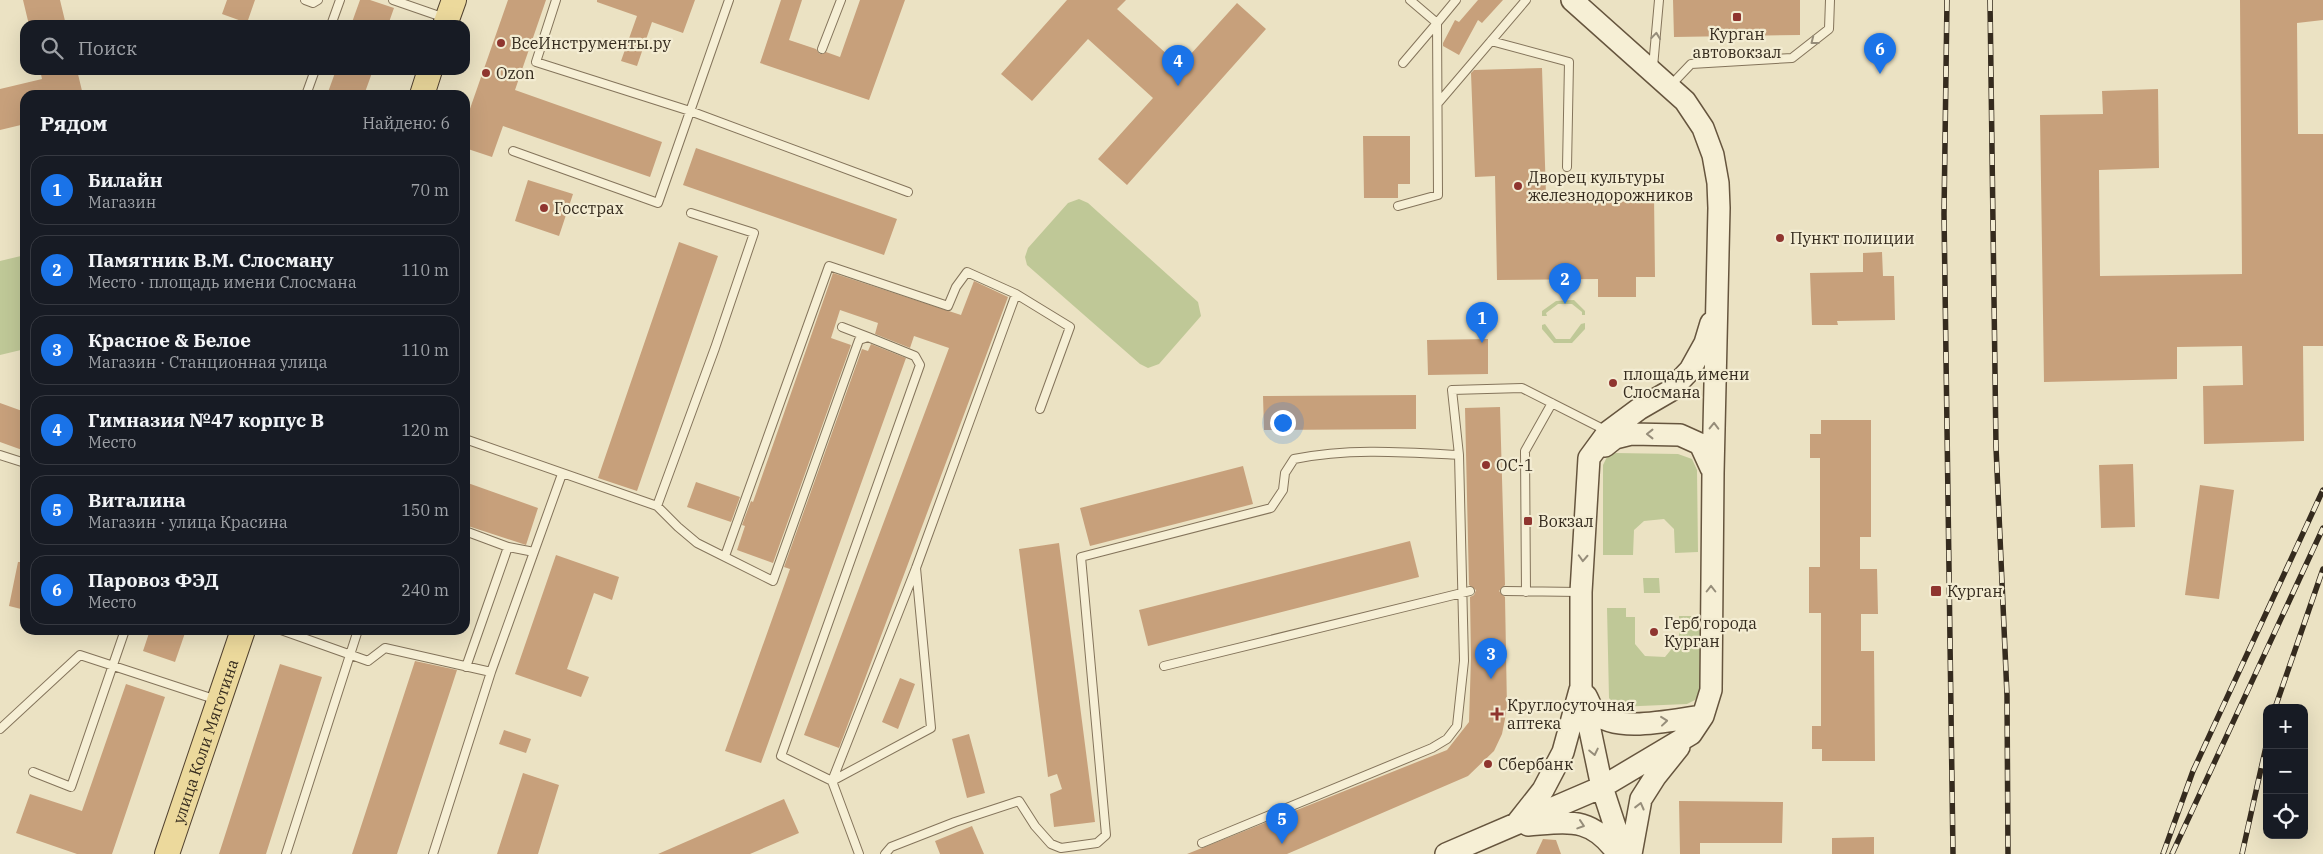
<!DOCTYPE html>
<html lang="ru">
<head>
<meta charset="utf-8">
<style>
	:root { --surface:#171b24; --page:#20242c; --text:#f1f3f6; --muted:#9ea1a6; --line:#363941; --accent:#1a73e8 }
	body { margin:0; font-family:"IBM Plex Serif",serif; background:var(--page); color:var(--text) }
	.controls { position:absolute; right:15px; bottom:15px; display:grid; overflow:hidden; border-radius:10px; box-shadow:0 5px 20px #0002 }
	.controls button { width:45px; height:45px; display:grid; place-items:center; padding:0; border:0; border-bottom:1px solid var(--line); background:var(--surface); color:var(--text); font:25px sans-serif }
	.you { position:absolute; left:1282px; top:422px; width:18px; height:18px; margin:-12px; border:4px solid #fff; border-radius:50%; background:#1a73e8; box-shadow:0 0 0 8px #1a73e833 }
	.badge { display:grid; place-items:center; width:32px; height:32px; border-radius:50%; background:var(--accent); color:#fff; font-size:16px; font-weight:700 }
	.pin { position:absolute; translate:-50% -41px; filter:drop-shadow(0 1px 2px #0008) }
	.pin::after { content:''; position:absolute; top:26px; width:18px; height:15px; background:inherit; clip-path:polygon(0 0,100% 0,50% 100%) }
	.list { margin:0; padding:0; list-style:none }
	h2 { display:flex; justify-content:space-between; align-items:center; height:65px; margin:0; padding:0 20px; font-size:21px }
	h2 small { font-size:16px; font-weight:400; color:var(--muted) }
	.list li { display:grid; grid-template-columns:32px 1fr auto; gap:15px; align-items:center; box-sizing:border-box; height:70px; margin:0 10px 10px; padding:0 10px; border:1px solid var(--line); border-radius:15px }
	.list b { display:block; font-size:19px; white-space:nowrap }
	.list p { margin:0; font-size:16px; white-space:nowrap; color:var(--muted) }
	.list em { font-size:16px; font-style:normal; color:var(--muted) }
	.icon { flex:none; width:28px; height:28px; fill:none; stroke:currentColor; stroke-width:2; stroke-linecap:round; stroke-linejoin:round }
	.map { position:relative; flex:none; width:2323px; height:854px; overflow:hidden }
	.search { position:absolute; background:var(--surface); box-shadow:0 5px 20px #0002; left:20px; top:20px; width:450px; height:55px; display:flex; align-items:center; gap:12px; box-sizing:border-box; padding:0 18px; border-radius:15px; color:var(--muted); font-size:19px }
	.panel { position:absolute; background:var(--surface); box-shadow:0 5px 20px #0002; left:20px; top:90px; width:450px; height:545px; border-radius:15px }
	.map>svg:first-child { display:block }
</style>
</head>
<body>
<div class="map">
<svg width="2323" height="854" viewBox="0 0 2323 854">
	<rect width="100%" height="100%" fill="#ebe2c3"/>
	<path fill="#bfc897" d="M1079,199L1088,203L1198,302L1201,316L1159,364L1148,368L1140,364L1027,265L1025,257L1028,248L1068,203Z
		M25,255V349L0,355V261Z
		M1574,300L1585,311V315H1582V312L1572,304H1558L1546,313L1547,316H1542V311L1556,301Z
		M1585,323V329L1572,343H1554L1542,329V325L1545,324L1556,339H1570L1581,324Z
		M1615,453L1678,454L1692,459L1697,470L1698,552L1675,553L1674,529L1664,519L1644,521L1634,530L1633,555H1603V465L1607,457Z
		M1643,578H1659L1660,593H1644Z
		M1607,608H1626V617H1635V644L1645,656L1665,657L1679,640V616H1700V691L1695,700L1687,704L1616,707L1609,698Z"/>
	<path fill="#c7a07b" d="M23,0H60L66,25H29Z
		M227,0H255L247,23L222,14Z
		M360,0H370L394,8L388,25H351Z
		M508,0H546L515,90L662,142L650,177L503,126L492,157L465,148V123Z
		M597,0H695L683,33L652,22L637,66L621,61L637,16L597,2Z
		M781,0H802L789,40L816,49L820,54L826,52L840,57L860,0H905L869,100L760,63Z
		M1067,0H1126L1117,9L1180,66L1237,3L1266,29L1127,185L1098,159L1153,98L1088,39L1032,101L1001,74Z
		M1478,0H1503L1482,23L1478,20L1459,55L1443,46V43L1455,20L1459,22Z
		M1673,0H1800V35L1674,37Z
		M2240,0H2323V20L2297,23L2298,134H2323V346H2303L2304,441L2204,444L2203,386L2243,385L2242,346L2177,347V379L2044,382L2040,115L2103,114L2102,91L2158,89L2159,168L2099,170L2100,276L2242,274Z
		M1542,68L1546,196L1654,195L1655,277H1636V297H1598V279L1497,280L1495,176L1475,177L1471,73L1474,70Z
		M40,70H77L83,95H25V124L0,130V89L42,79Z
		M336,70H373L364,95H327Z
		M1363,136H1410V184H1398V198H1364Z
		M696,148L897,219L884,255L683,185Z
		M528,180L573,194L559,236L515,221Z
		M679,242L718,256L637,491L598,478Z
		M1882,252L1883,276H1894L1895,320L1837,321L1838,325H1812L1810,273L1863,272V253Z
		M833,273L961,315L974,281L1008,297L839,748L804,735L949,348L914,336L910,348L875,334L878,323L840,310L831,338L851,345L773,563L737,550L745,526L742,525L751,501L753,502Z
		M1488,339V374L1428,375L1427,340Z
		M871,344L906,358L761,763L725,751L790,569L784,567L862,349L868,351Z
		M1416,395V429L1264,430L1263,396Z
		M0,403L25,412V451L0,442Z
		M1500,407L1505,585L1499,591L1505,597L1507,709L1502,734L1494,751L1468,776L1287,854H1187L1447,750L1469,722L1471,658L1470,597L1474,595L1476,590L1469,585L1465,408Z
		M1821,420H1871V537H1860V569H1877L1878,614H1861V651H1874L1875,761H1822V749H1812V726H1821V613H1809V567H1820V458H1810V434H1821Z
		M2133,464L2135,527L2101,528L2099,465Z
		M1243,466L1253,504L1090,546L1080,508Z
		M465,482L538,508L526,545L465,525Z
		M696,482L740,497L731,522L687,507Z
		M2200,485L2234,490L2219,599L2185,595Z
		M1410,541L1419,577L1148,646L1139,610Z
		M1059,543L1095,822L1054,827L1050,794L1062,789L1057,774L1048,777L1019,549Z
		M556,555L619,577L612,600L594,593L567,669L589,677L581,697L515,674Z
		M18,562H25V610L9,606Z
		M150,630H186L175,662L143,651Z
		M415,661L457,670L397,854H352Z
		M280,664L322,677L266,854H219Z
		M900,678L915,684L898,729L882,722Z
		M126,684L165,697L112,854H77L16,833L30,794L82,811Z
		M504,730L531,739L526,753L499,744Z
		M969,734L985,793L967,798L952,739Z
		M523,773L559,785L538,854H497Z
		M784,799L799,833L750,854H658Z
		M1679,801L1783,802L1782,843H1700V854H1680Z
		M972,826L984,854H940L935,841Z
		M1874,837V854H1832V838Z
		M1543,839L1556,840L1561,854H1536Z"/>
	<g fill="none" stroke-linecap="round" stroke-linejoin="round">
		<g stroke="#84745b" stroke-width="10">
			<path id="lane" d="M305,0L313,3L318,0
				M393,0L445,18
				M556,0L536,62L690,111L908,192
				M1410,0L1437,23L1456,0
				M331,25L340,0
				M1491,41L1569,62L1567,167
				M822,49L841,0
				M1403,63L1437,23
				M1653,67L1659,0
				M1670,86L1691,64L1792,58L1829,29L1830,0
				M306,95L315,70
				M1439,102L1526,0
				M513,151L658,203L729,0
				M1398,206L1438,195L1437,23
				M1016,294L1070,327L1040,409
				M842,327L868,337
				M465,439L657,506L715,348L754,233L691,213
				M0,455L25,463
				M657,506L678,527L697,543L773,581L859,340L868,337L915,356L920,365L781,756L832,781L859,854
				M465,531L508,547L534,552L562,474
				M725,556L829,266L948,306L956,287L967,272L1016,294L916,568L832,781L931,728L916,568
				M1505,591L1579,592
				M1526,592L1525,451L1552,403
				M281,630L368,661L385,648L491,672L433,854
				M1164,666L1470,591
				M466,667L508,547
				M491,672L534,552
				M0,729L80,655L217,700
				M33,772L71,787L125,630
				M1202,843L1432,748L1447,739L1457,726L1464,661L1459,455L1452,390L1522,388L1607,431
				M286,854L358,630
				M885,854L891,847L955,822L1019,801L1035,826L1051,844L1061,848L1097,843L1106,835L1081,557L1271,508L1283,490L1285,473L1294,459C1349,448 1403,452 1459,455"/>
		</g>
		<g stroke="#66553e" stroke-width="24">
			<path id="secondary" d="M1605,446L1615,438L1631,434L1680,435L1700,444L1711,468
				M1586,696C1589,701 1591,709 1596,713C1616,734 1676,719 1703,716
				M1517,823L1543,790L1563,752L1580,690
				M1528,825C1569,822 1591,816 1618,854
				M1446,854L1602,787L1691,734L1703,716L1711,690L1713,473L1719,208L1718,183L1713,155L1703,128L1685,101L1572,0
				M1624,854L1602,787L1581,687V592L1589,458L1608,432L1639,409L1670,391L1690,370L1705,343L1711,323
				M1631,854L1641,799L1655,777L1679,747"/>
		</g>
		<g stroke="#52422f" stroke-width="26">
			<g id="primary">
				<path d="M445,25L454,0"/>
				<path d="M422,95L430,70"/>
				<path id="s1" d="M167,854L243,630"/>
			</g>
		</g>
		<use href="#lane" stroke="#f6efd5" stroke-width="8"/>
		<use href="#secondary" stroke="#f6efd5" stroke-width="21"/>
		<use href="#primary" stroke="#ecd99c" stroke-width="24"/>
		<g stroke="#352b1e" stroke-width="5.5">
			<path id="rail" d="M1947,0L1944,214L1953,854
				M1990,0L1996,447L2007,695L2008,854
				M2275,708L2323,569
				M2163,854L2193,771L2323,490
				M2172,854L2323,528
				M2242,854L2267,742"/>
		</g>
		<use href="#rail" stroke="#f3ecd2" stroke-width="4" stroke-dasharray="11" stroke-linecap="butt"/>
	</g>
	<defs><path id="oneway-chevron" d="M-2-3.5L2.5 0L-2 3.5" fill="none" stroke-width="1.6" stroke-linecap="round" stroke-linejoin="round" transform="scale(1.25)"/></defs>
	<g stroke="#968d7a">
		<use href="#oneway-chevron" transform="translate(1656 36) rotate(-84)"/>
		<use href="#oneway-chevron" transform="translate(1814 41) rotate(142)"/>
		<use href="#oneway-chevron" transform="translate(1714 426) rotate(-89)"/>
		<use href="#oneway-chevron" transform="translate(1650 434) rotate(-180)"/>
		<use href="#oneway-chevron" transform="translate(1583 558) rotate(93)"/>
		<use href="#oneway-chevron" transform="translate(1711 589) rotate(-90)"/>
		<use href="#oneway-chevron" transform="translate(1664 721) rotate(-6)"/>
		<use href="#oneway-chevron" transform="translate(1594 752) rotate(78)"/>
		<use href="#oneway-chevron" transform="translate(1640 806) rotate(-76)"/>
		<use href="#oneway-chevron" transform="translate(1581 825) rotate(18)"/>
	</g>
	<g fill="#8f352f" stroke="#f3ecd2" stroke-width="2">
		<rect x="1732" y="12" width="10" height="10" rx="2.5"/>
		<circle cx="501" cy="43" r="5"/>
		<circle cx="486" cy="73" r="5"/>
		<circle cx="1518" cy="186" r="5"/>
		<circle cx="544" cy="208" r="5"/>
		<circle cx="1780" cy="238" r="5"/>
		<circle cx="1613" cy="383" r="5"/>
		<circle cx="1486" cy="465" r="5"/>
		<rect x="1523" y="516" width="10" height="10" rx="2.5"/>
		<rect x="1930" y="585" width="12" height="12" rx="2.5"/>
		<circle cx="1654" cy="632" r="5"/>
		<path d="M1494.5 706.5h5v5h5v5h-5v5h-5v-5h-5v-5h5z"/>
		<circle cx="1488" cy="764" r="5"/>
	</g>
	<g text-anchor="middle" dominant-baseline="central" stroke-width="4.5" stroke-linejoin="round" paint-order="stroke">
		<g font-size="16" fill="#352b1e" stroke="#f3ecd2" text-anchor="start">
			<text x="1737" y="34" text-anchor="middle">Курган<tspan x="1737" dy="18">автовокзал</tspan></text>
			<text x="511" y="43">ВсеИнструменты.ру</text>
			<text x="496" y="73">Ozon</text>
			<text x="1528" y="177">Дворец культуры<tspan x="1528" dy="18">железнодорожников</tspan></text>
			<text x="554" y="208">Госстрах</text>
			<text x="1790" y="238">Пункт полиции</text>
			<text x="1623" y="374">площадь имени<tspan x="1623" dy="18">Слосмана</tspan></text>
			<text x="1496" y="465">ОС-1</text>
			<text x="1538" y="521">Вокзал</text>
			<text x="1947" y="591">Курган</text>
			<text x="1664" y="623">Герб города<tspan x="1664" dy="18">Курган</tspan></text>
			<text x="1507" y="705">Круглосуточная<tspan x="1507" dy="18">аптека</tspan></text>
			<text x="1498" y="764">Сбербанк</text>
		</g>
		<g font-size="16" fill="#352b1e" stroke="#f3ecd2">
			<text stroke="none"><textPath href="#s1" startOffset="119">улица Коли Мяготина</textPath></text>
		</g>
	</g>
</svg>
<div class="controls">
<button>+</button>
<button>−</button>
<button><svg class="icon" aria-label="locate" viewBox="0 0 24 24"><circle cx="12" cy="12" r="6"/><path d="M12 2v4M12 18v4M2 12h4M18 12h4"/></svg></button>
</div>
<div class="you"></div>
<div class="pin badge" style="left:1482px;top:343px">1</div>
<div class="pin badge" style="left:1565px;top:304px">2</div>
<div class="pin badge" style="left:1491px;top:679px">3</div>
<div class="pin badge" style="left:1178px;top:86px">4</div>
<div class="pin badge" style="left:1282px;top:844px">5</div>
<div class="pin badge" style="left:1880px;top:74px">6</div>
<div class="search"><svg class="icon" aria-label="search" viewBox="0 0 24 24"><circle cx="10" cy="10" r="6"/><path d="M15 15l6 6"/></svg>Поиск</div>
<section class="panel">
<h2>Рядом<small>Найдено: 6</small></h2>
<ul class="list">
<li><span class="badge">1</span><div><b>Билайн</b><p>Магазин</p></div><em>70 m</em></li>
<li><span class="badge">2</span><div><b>Памятник В.М. Слосману</b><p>Место · площадь имени Слосмана</p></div><em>110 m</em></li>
<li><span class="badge">3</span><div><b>Красное &amp; Белое</b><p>Магазин · Станционная улица</p></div><em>110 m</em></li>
<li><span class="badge">4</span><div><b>Гимназия №47 корпус В</b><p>Место</p></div><em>120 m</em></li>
<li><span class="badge">5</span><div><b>Виталина</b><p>Магазин · улица Красина</p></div><em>150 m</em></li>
<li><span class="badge">6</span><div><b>Паровоз ФЭД</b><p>Место</p></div><em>240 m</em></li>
</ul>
</section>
</div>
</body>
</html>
